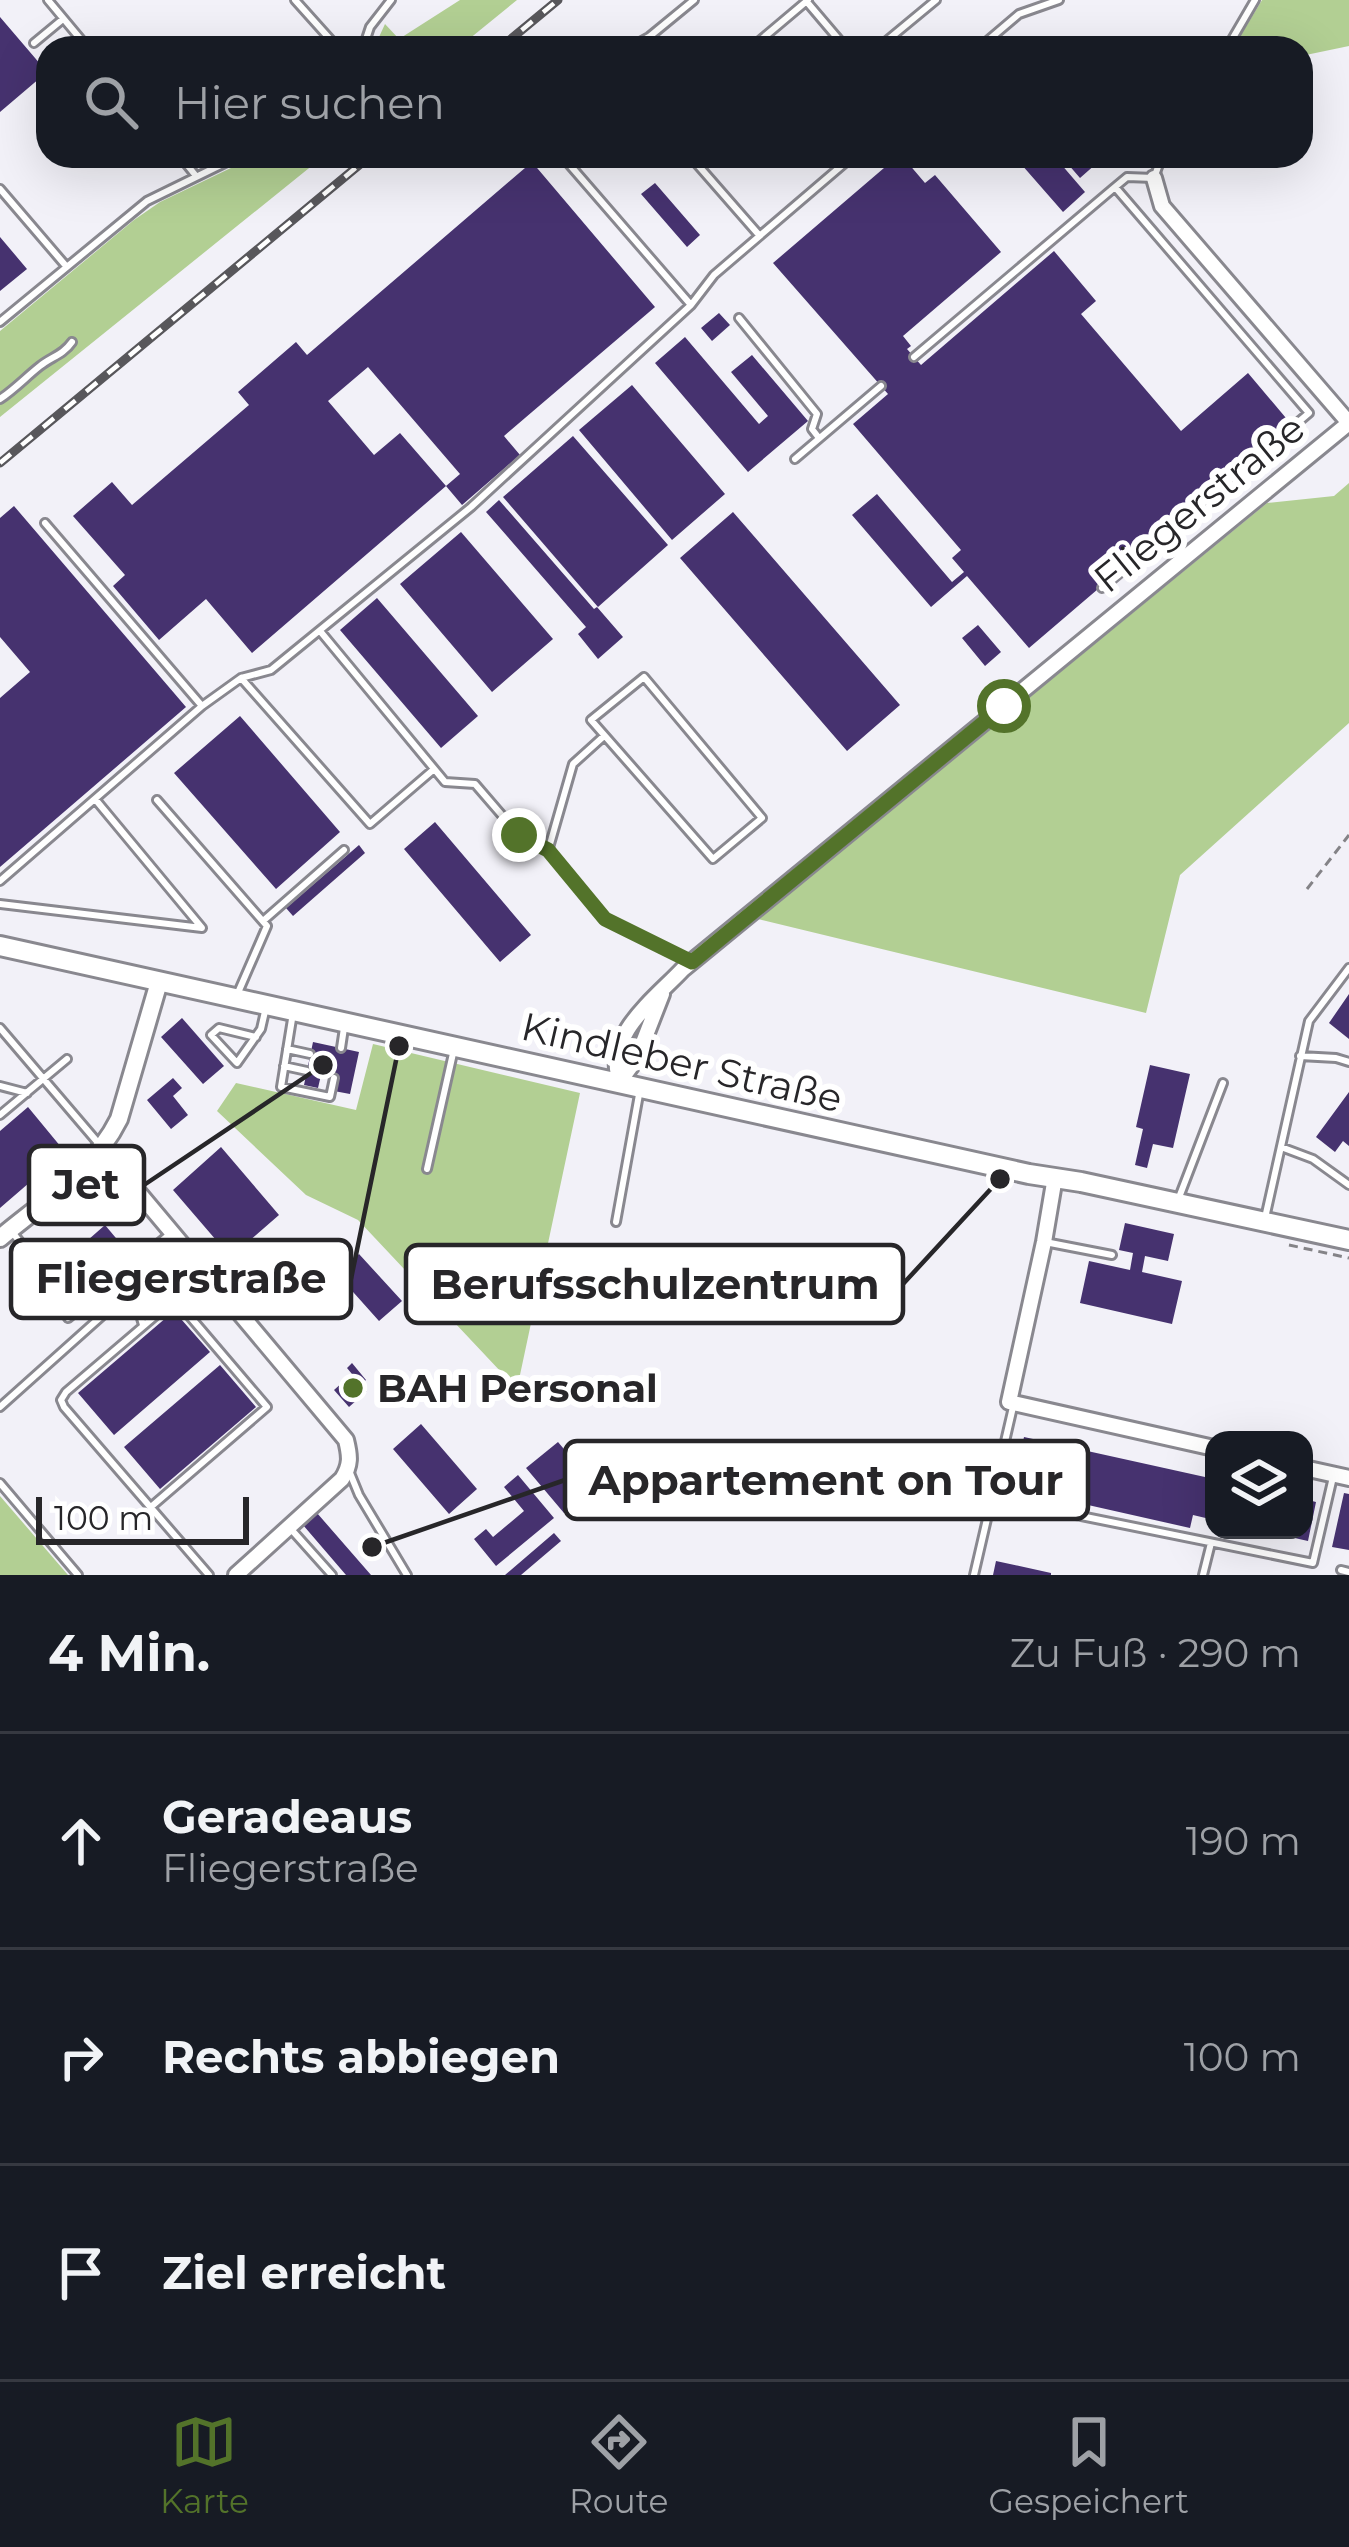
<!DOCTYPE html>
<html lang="de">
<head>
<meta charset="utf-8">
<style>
	:root { --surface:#171b24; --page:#242831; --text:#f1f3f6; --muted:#9ea1a6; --line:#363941; --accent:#53732a }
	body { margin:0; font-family:Montserrat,sans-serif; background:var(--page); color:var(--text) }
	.controls { position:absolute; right:36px; bottom:36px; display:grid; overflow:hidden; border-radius:24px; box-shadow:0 12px 48px #0002 }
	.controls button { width:108px; height:108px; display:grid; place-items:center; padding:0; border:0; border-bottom:3px solid var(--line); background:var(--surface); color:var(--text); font:60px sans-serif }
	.scale { position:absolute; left:36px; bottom:30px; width:213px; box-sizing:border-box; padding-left:12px; border:6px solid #272629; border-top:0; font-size:33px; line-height:42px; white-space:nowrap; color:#272629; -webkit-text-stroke:9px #fff; paint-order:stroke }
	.stop { position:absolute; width:36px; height:36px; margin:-27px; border:9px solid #53732a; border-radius:50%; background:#fff }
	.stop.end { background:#53732a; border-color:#fff; box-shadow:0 3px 12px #0008 }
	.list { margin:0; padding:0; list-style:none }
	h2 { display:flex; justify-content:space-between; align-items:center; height:156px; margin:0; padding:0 48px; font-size:51px }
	h2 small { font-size:39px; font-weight:400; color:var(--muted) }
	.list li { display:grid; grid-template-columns:78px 1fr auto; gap:36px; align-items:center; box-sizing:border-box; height:216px; padding:0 48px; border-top:3px solid var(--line) }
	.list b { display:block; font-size:45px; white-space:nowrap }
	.list p { margin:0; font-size:39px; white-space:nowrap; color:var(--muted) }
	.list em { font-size:39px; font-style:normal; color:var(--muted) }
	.icon { flex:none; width:66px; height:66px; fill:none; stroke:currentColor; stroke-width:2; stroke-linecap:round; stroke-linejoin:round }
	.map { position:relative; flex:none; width:1349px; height:1575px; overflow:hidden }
	.search { position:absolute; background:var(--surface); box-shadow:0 12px 48px #0002; left:36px; right:36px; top:36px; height:132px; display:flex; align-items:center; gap:30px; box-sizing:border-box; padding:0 42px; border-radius:36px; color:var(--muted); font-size:45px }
	.sheet { height:804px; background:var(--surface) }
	nav { display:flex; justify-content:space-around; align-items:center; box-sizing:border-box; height:168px; border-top:3px solid var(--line); background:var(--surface); font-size:33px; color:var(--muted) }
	nav a { display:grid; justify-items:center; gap:6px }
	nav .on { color:var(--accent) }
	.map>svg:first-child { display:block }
</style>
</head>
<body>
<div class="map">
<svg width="1349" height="1575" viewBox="0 0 1349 1575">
	<rect width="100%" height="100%" fill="#f2f1f8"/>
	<path fill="#b2cf93" d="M460,0H517L458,48H374L385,24L399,39Z
		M1262,0H1349V46L1301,56V48H1233Z
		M256,156H324L0,417V331L134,220L160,202Z
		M1349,483V723L1180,875L1146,1013L758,919L1267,503L1334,496Z
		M373,1044L580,1093L517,1389L358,1220L306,1195L217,1111L236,1083L356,1110Z
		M0,1496L68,1575H0Z"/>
	<path fill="#46326f" d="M0,17L47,72L0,112Z
		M898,156H902L925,183L935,175L1001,252L903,336L911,346L907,349L921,365L1054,251L1096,301L1081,314L1181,431L1248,373L1291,424L1029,648L967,576L931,607L852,515L877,494L952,582L964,572L952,558L961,550L853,424L888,394L773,263Z
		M1014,156H1054L1085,192L1063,212Z
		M1061,156H1105L1080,178Z
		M532,162L655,307L504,436L520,455L462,505L446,486L460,474L368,367L328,401L374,455L400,433L446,486L252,653L206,599L159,640L113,586L125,575L73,516L112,482L132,505L249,405L238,392L296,342L307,355Z
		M655,183L700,235L687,247L641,194Z
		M0,237L27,269L0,291Z
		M719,313L730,325L712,341L701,328Z
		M685,337L759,424L768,416L731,372L752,355L808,421L748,472L655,363Z
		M632,385L725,494L672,540L579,430Z
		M573,436L668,545L598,607L503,497Z
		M499,500L594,609L597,607L623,637L598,659L578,634L586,627L486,512Z
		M14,506L186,707L0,867V698L30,672L0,637V518Z
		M733,512L900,705L847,751L680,558Z
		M461,532L553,639L492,692L400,584Z
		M377,598L478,716L441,748L340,630Z
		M978,625L1001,652L985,666L962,638Z
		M240,716L340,832L276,889L174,773Z
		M435,822L531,935L500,962L404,849Z
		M359,845L365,853L293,916L286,908Z
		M1349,994V1039L1329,1023Z
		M182,1018L224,1066L203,1084L161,1037Z
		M313,1042L359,1052L350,1094L334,1091L337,1079L321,1075L318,1088L304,1085Z
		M1150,1065L1190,1074L1173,1148L1153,1144L1147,1168L1135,1165L1143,1129L1136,1127Z
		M173,1078L182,1088L173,1096L188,1115L171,1129L147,1100Z
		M1349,1092V1146L1343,1141L1335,1152L1316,1137Z
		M28,1107L61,1147L47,1159L51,1164L0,1208V1131Z
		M221,1147L279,1215L218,1268L203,1252L216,1240L173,1190Z
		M1125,1223L1174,1234L1168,1261L1145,1256L1142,1272L1182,1281L1172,1324L1080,1303L1089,1261L1130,1270L1133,1253L1119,1250Z
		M105,1225L126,1250L76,1294L55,1269Z
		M359,1254L402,1301L379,1321L337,1274Z
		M174,1311L210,1352L114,1435L78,1393Z
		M352,1363L366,1380L361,1384L367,1391L349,1407L334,1390L352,1374L347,1368Z
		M220,1365L256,1407L160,1489L124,1447Z
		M421,1424L477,1489L449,1514L393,1449Z
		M1024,1437L1214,1479V1520L1193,1515L1190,1528L1013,1488Z
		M558,1442L595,1486L564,1513L526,1468Z
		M518,1475L554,1518L496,1566L474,1539L486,1529L493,1537L524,1511L504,1487Z
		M1344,1493L1349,1494V1550L1332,1547Z
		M1304,1499L1316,1502L1308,1541L1268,1532L1304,1530Z
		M317,1513L371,1575H346L303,1525Z
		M554,1533L561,1541L521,1575H505Z
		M996,1561L1051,1573V1575H993Z"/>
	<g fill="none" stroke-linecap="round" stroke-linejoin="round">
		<g stroke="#89888f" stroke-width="12">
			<path id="service" d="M48,0L88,48
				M295,0L338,48
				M807,2L846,48
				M34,43L63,19
				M363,48L370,27L391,0
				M629,48L649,37L694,0
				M751,48L808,0
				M878,48L936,0
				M979,48L1019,14L1059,0
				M1227,48L1255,0
				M180,156L196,176
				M562,156L691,305
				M690,156L759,235
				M1115,187L1127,177L1154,178L1162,156
				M0,189L66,266
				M739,318L817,414L812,429L819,438
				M0,322L147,201L239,156
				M914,357L1115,187L1309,413L1102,588
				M0,399C15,389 26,377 40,366C51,357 63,355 72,342
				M795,459L881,386
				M45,523L202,706
				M320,631L445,782L475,784L519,835L548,851L605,919L688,960
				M644,677L762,818L713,859L591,720Z
				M241,678L370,824L433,770
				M157,800L267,926L237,995
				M548,851L573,764L604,736
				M0,881L202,706L241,678L271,670L471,507L691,305L714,275L853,156
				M0,904L202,928L95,799
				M263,921L344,850
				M293,1013L281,1087L330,1097L334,1078
				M0,1028L99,1144
				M256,1037L219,1028L211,1035L237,1063L261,1029L266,1007
				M341,1048L344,1028
				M287,1049L310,1054
				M1300,1056L1336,1058L1349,1062
				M284,1066L307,1071
				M0,1086L27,1093
				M0,1115L67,1059
				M1281,1147L1313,1159L1349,1185
				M427,1169L454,1049
				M1178,1200L1223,1083
				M1265,1218L1309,1021L1349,968
				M616,1222L640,1089
				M13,1233L39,1267L68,1318L170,1234
				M1045,1242L1112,1255
				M140,1285L138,1308L143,1325
				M0,1407L180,1246
				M350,1473L359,1495L407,1575
				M0,1483L78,1575
				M992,1498L1313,1563L1333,1477
				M152,1506L267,1407L175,1299L66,1392L61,1400L64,1407L209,1575
				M290,1528L332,1575
				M1341,1570L1349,1572
				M974,1575L1013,1407
				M1203,1575L1211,1543"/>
		</g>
		<g stroke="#89888f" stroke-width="20">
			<path id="minor" d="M620,1081C603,1036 656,998 683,969L1349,423L1162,206L1154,178
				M620,1081L637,1058L662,994
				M102,1149L346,1440C350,1456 351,1465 342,1479L236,1575
				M1055,1177L1044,1242L1009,1402L1214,1448
				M1304,1468L1349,1478"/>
		</g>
		<g stroke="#89888f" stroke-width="22">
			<path id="tertiary" d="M0,1238C42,1203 94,1170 119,1119L159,982"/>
		</g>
		<g stroke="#89888f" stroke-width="24">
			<path id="secondary" d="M0,946L1029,1174L1081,1182L1349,1240"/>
		</g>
		<path stroke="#848387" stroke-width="3" stroke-dasharray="9 6" stroke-linecap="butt" d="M1307,889L1349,835
			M1289,1245L1349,1258"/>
		<use href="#service" stroke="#fff" stroke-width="6"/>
		<use href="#minor" stroke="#fff" stroke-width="14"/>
		<use href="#tertiary" stroke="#fff" stroke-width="16"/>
		<use href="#secondary" stroke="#fff" stroke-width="18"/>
		<g stroke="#58575b" stroke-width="9">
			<path id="rail" d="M500,48L558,0
				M0,463L370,156"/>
		</g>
		<use href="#rail" stroke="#fff" stroke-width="4.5" stroke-dasharray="14" stroke-linecap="butt"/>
	</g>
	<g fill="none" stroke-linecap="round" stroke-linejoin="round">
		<path stroke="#53732a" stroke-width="15" d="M519,835L548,850L605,919L692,962L1004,706"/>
	</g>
	<circle fill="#53732a" stroke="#fff" stroke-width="4.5" cx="353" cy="1388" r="12"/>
	<g text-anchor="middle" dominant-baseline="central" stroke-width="12" stroke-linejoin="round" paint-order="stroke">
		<g font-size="39" fill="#272629" stroke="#fff">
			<text transform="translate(1199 503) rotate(-39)">Fliegerstraße</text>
			<text transform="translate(682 1062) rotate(13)">Kindleber Straße</text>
		</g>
		<g font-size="39" font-weight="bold" fill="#272629" stroke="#fff" text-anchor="start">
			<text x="377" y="1388">BAH Personal</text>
		</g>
	</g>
	<path fill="none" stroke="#272629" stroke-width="4.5" d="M323 1065L144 1185M399 1046L351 1279M1000 1179L903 1284M372 1547L565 1480"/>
	<g fill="#272629" stroke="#fff" stroke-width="4.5">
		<circle cx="323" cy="1065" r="12"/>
		<circle cx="399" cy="1046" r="12"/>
		<circle cx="1000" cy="1179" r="12"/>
		<circle cx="372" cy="1547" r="12"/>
	</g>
	<g fill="#fff" stroke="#272629" stroke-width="4.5">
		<rect x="29" y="1146" width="115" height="78" rx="12"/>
		<rect x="11" y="1240" width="340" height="78" rx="12"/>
		<rect x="406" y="1245" width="497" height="78" rx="12"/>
		<rect x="565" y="1441" width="523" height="78" rx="12"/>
	</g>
	<g font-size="42" text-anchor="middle" font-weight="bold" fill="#272629">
		<text x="86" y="1199">Jet</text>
		<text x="181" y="1293">Fliegerstraße</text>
		<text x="655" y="1299">Berufsschulzentrum</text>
		<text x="826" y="1495">Appartement on Tour</text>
	</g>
</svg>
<div class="controls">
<button><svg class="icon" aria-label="layers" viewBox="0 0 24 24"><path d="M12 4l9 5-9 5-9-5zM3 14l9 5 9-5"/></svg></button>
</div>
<div class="scale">100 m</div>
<div class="stop" style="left:1004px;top:706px"></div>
<div class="stop end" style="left:519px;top:835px"></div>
<div class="search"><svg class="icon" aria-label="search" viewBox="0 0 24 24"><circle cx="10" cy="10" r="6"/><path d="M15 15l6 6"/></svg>Hier suchen</div>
</div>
<section class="sheet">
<h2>4 Min.<small>Zu Fuß · 290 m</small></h2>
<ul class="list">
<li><svg class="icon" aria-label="ahead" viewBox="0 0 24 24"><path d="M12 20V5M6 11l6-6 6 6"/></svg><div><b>Geradeaus</b><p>Fliegerstraße</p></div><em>190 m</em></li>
<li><svg class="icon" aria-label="right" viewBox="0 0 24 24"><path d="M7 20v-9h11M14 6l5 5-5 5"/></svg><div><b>Rechts abbiegen</b></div><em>100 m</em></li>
<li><svg class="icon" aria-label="arrive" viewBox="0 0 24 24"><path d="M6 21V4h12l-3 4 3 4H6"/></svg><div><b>Ziel erreicht</b></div></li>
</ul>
</section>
<nav>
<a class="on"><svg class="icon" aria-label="map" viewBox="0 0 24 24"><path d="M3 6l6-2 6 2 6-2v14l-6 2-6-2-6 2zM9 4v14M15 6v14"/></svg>Karte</a>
<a><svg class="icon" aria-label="directions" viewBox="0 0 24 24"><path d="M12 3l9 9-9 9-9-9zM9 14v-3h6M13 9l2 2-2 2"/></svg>Route</a>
<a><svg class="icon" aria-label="saved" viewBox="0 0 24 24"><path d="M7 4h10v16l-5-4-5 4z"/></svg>Gespeichert</a>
</nav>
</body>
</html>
